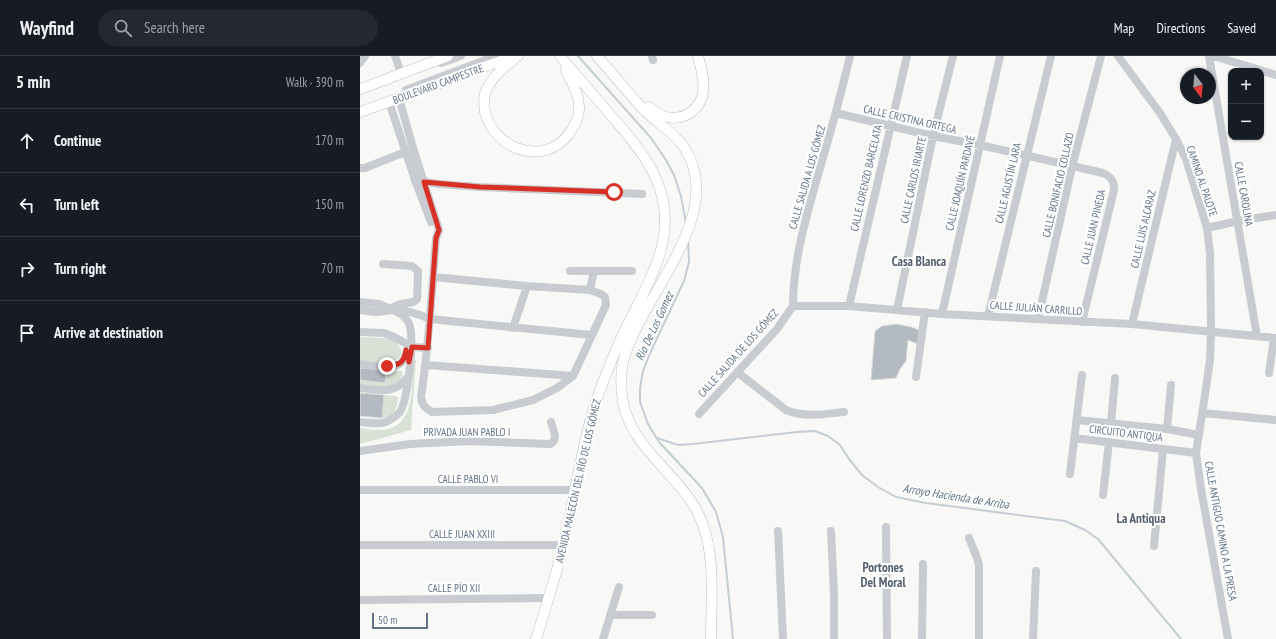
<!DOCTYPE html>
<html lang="en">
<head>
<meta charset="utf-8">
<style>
	:root { --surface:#171b24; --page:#242831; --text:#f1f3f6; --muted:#9ea1a6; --line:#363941 }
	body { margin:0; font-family:"PT Sans Narrow",sans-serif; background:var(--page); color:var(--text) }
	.controls { position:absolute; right:12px; top:12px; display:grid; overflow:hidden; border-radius:8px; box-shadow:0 1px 3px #0004 }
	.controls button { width:36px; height:36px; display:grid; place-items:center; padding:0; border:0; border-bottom:1px solid var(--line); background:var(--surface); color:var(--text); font:20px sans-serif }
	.compass { position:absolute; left:820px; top:12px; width:36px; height:36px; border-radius:50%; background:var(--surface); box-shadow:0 1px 3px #0004; rotate:164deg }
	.scale { position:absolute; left:12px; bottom:10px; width:56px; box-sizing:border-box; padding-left:4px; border:2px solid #65738a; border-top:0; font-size:11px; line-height:14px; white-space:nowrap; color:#65738a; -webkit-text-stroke:3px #fff; paint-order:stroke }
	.stop { position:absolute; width:12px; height:12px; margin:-9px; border:3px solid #d93025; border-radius:50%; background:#fff }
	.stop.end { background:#d93025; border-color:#fff; box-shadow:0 1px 4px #0008 }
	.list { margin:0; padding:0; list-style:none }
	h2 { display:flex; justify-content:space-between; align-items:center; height:52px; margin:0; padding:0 16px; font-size:17px }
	h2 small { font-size:13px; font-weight:400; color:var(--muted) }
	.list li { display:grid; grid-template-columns:26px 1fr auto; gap:12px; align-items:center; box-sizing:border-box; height:64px; padding:0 16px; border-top:1px solid var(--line) }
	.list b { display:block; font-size:15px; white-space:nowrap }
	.list em { font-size:13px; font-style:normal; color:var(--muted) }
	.icon { flex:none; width:22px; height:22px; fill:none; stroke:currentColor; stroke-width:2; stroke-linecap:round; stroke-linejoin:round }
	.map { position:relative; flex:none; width:916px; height:583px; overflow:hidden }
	header { display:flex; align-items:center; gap:24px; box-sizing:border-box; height:56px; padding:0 20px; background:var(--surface); border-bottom:1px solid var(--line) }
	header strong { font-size:19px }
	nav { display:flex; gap:22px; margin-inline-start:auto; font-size:14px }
	.search { width:280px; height:36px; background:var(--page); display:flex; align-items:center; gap:10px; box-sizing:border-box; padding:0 14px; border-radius:22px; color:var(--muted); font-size:15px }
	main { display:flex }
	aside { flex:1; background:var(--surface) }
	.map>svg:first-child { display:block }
</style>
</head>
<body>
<header>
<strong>Wayfind</strong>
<div class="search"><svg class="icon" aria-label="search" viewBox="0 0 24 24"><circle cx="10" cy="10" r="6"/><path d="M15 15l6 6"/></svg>Search here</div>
<nav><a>Map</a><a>Directions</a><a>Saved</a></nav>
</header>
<main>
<aside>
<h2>5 min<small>Walk · 390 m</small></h2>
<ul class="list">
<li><svg class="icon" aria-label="ahead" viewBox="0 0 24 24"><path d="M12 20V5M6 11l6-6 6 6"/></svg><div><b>Continue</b></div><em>170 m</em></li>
<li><svg class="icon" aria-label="left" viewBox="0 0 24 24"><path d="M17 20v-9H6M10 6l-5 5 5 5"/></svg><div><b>Turn left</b></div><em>150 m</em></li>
<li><svg class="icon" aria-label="right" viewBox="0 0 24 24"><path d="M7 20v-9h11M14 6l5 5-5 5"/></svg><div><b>Turn right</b></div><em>70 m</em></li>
<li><svg class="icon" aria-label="arrive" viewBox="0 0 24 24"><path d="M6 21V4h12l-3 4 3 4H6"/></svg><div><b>Arrive at destination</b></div></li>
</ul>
</aside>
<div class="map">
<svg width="916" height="583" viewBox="0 0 916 583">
	<rect width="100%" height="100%" fill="#f8f9f6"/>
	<path fill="#d9e1d7" d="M0,281C13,282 48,279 40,302L31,307L0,305Z
		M56,304L51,374L0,388V372C9,373 19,375 28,373C55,367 52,327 53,305Z
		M26,314L42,315C43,319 44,321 41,324C30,335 14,330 0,329V324L25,327Z
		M24,339L36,340L38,342C37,352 34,363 22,362Z"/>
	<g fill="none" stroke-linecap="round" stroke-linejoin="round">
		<path stroke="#c5cdd4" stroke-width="2" d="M218,0L291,82L306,104L314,119L321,140L326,167
			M328,183L329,206L324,225L291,295L283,315L280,332V346L288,368L299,386L342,432L356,456L363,481L373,583
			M297,382L318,389L333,388L437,376L455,375L468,380L480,389L489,403L502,419L518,431L536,441L566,447L705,465L725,474L738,483L821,583"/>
	</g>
	<path fill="#b3b9c1" stroke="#dadbd8" d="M537,268L551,271L559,274L558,288L548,284L546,305L540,313L536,322L511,324L515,275L522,270Z
		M0,312L26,314L25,327L0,324Z
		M0,337L24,339L22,362L0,360Z"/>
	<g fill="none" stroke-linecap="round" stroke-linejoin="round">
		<g stroke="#bbbec3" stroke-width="11">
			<path id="major" d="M158,0C147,9 133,19 127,33C123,40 124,48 125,56C134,93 183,111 208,79C214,71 220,61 219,51C219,37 211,26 206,14
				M237,0C253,18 268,37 285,55C298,68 314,76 324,91C369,159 279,241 263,306C260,319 261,333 263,346C271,391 316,416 337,455C357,493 351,541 351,583
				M0,33L88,0
				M289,51C294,55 300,60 307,61C324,65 341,53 343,36C345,24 341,12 338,0
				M0,56L152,1
				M176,583C186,551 196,519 204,487C213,446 220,403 231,362C239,333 251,305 263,278C283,236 313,193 303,145C296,109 271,83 248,56C232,37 216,19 200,0"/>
		</g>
		<path stroke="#c8cbd0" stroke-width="8" d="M35,0L41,17
			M292,0L293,4
			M758,0L800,57L816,83L826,103L847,172L850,197L851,275L850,304L845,339L836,397L841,433L868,583
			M849,0L897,280
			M854,0L916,19
			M0,7L5,0
			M81,7L101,0
			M46,34L136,0
			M39,42L53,92L79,174L76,182C72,235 69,288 61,341C62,349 65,352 72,356L133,354L173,344L197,332L213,320L246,249L245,241L241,238L230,234L167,230L73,221
			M29,46L55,124L71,166
			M476,57L573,80L620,89L743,117C751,121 754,124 754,134L722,266
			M0,112H5L45,96
			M55,124L78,128L119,131L282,138
			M847,172L878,165L916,159
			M23,208L52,210L58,215L57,243C50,251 42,243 31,253C46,254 57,257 70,263L231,279
			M210,215H272
			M230,234L234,215
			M0,246L19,248L31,253
			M433,250H489L582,258L772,268L916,282
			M433,250C433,203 447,158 460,112C471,75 481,38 490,0
			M489,250L547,0
			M0,254C6,255 12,256 18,256C29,255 32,251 42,259C46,262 49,266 50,271C54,287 48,343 40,356C38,358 35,361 33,362C23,370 11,367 0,366
			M537,254L573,80L593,0
			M582,258L640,0
			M628,260L691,0
			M678,263L712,111L741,0
			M772,268L816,83
			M153,272L167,230
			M0,276L24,277L36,282L52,291L68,292
			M0,308C10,309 35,314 42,306C45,303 46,298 47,294
			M66,309L213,320
			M377,316L426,354C444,362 465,358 484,356
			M909,317L914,282
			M556,321L565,256
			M0,332C19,334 35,339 48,321
			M843,357L916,364
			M339,358L417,273L433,250
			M717,364L807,373L839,379
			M751,368L755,322
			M807,373L811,329
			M714,382L836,397
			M0,395L50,388L109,385L190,388C199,384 193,374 191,366
			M710,418L722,319
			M0,434H215
			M743,439L749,386
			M526,471L527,583
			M418,475L423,583
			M471,475L474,537V583
			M609,482L617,502L619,509V583
			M0,489H203
			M794,490L803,393
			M0,544L188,542
			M250,559H292
			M243,583L259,531
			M562,583L563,508
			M673,583L676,515"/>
		<use href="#major" stroke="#fff" stroke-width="10"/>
	</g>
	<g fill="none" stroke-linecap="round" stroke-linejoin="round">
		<path stroke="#d93025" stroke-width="5" d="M27,310C40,309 44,307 46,294L49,306L52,291L68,292L76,182L79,174L64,126L120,131L254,136"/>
	</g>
	<g text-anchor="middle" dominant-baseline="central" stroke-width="4" stroke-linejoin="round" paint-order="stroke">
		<g font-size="11" fill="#65738a" stroke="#fff">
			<text transform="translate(78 28) rotate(-20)">BOULEVARD CAMPESTRE</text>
			<text transform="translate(550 63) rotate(13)">CALLE CRISTINA ORTEGA</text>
			<text transform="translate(447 121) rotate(-74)">CALLE SALIDA A LOS GÓMEZ</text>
			<text transform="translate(506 122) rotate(-77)">CALLE LORENZO BARCELATA</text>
			<text transform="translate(553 124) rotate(-78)">CALLE CARLOS IRIARTE</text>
			<text transform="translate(842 125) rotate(71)">CAMINO AL PALOTE</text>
			<text transform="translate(600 127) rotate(-77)">CALLE JOAQUÍN PARDAVÉ</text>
			<text transform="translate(648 127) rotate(-77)">CALLE AGUSTÍN LARA</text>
			<text transform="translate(698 129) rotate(-77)">CALLE BONIFACIO COLLAZO</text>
			<text transform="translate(884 138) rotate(80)">CALLE CAROLINA</text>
			<text transform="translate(733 171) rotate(-77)">CALLE JUAN PINEDA</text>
			<text transform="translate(783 173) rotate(-77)">CALLE LUIS ALCARAZ</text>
			<text transform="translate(676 252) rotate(4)">CALLE JULIÁN CARRILLO</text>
			<text transform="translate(378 297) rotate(-48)">CALLE SALIDA DE LOS GÓMEZ</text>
			<text x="107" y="376">PRIVADA JUAN PABLO I</text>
			<text transform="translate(766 377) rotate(7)">CIRCUITO ANTIQUA</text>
			<text x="108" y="423">CALLE PABLO VI</text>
			<text transform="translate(218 425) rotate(-77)">AVENIDA MALECÓN DEL RÍO DE LOS GÓMEZ</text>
			<text transform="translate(861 475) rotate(80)">CALLE ANTIGUO CAMINO A LA PRESA</text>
			<text x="102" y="478">CALLE JUAN XXIII</text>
			<text x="94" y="532">CALLE PÍO XII</text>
		</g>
		<g font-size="12" font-style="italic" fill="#617585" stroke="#fff">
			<text transform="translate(294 270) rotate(-65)">Rio De Los Gomez</text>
			<text transform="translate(596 440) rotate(9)">Arroyo Hacienda de Arriba</text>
		</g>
		<g font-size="13" font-weight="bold" fill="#545e6e" stroke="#fff">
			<text x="559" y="205">Casa Blanca</text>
			<text x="781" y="462">La Antiqua</text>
			<text x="523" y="511">Portones<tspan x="523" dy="15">Del Moral</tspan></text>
		</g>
	</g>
</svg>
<div class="controls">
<button>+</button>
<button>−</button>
</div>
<svg class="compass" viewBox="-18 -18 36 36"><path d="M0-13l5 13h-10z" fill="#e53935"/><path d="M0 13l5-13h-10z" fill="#9ea1a6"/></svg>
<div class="scale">50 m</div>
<div class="stop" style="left:254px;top:136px"></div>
<div class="stop end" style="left:27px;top:310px"></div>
</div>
</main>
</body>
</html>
